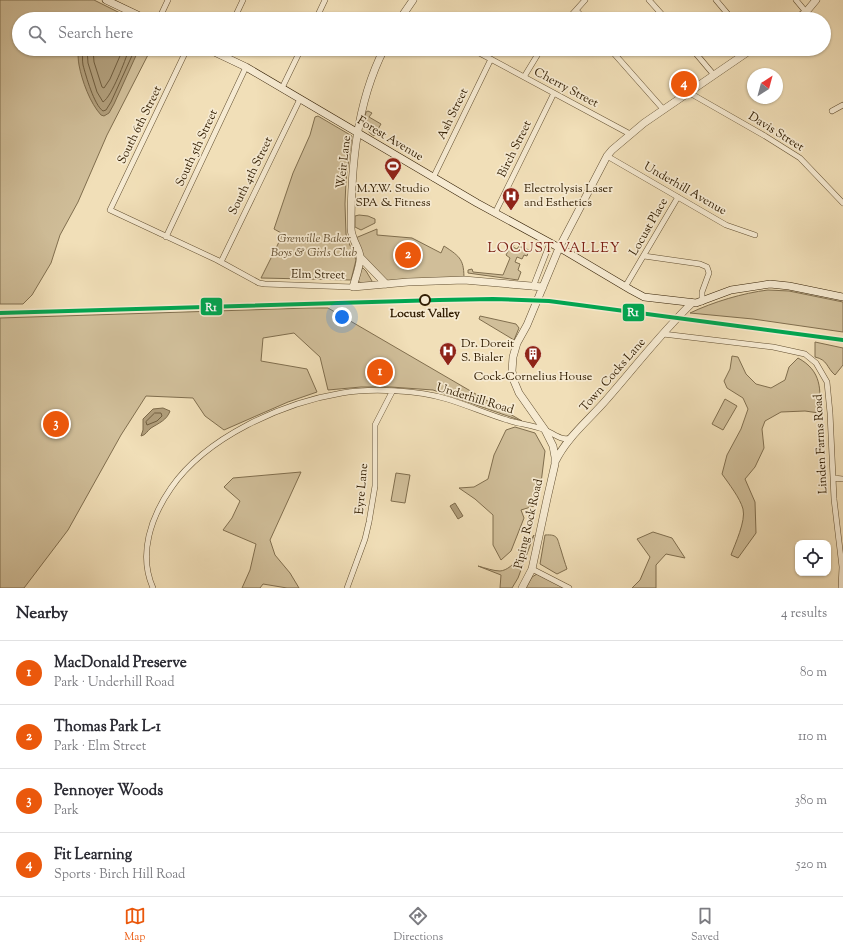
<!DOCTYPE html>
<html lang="en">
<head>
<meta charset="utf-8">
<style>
	:root { --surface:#fff; --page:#f7f7f7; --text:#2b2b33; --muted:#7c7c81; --line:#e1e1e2; --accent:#ea580c }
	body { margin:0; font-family:"Sorts Mill Goudy",serif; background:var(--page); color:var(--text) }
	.controls { position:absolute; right:12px; bottom:12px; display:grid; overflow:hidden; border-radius:8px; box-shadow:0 1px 3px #0004 }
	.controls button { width:36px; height:36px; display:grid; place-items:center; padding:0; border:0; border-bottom:1px solid var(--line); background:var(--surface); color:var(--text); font:20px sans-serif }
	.compass { position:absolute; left:747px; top:68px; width:36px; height:36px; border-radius:50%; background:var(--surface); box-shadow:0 1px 3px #0004; rotate:36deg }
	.you { position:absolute; left:342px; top:317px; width:14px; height:14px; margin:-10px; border:3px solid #fff; border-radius:50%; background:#1a73e8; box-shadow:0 0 0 6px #1a73e833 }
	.badge { display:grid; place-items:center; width:26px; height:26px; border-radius:50%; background:var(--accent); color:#fff; font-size:13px; font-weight:700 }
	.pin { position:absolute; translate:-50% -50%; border:2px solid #fff; box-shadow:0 1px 4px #0006 }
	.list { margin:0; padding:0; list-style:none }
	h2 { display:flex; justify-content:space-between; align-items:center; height:52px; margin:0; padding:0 16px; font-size:17px }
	h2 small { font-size:13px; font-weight:400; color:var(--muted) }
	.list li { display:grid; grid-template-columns:26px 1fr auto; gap:12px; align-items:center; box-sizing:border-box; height:64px; padding:0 16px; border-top:1px solid var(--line) }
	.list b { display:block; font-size:15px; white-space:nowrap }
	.list p { margin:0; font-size:13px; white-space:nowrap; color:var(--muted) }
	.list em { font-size:13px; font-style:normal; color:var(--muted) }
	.icon { flex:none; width:22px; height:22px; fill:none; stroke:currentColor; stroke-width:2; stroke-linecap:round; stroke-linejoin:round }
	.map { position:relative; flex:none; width:843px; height:588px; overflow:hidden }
	.search { position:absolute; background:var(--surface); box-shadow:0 1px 3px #0004; left:12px; right:12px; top:12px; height:44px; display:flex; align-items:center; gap:10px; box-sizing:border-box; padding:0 14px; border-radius:22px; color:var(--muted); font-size:15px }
	.sheet { height:308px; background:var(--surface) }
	nav { display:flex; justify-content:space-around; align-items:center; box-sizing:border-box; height:56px; border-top:1px solid var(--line); background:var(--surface); font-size:11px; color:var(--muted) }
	nav a { display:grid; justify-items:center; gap:2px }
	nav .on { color:var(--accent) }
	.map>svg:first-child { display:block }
</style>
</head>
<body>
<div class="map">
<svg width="843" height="588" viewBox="0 0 843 588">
	<rect width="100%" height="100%" fill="#f1dfb8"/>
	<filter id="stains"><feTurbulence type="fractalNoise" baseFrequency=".005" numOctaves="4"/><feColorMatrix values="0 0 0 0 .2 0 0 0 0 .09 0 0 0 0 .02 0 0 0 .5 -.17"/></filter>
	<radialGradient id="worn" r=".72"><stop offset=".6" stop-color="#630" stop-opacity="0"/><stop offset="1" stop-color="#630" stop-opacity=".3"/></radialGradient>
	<path fill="#d0be99" stroke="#806e4e" d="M0,0H94L132,19H19V49H151L107,135L78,202L60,235L51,263L32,295L23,304H0Z
		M368,111L372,113L369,117L381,124L374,136C364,130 363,123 366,112Z
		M318,116L352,136L346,180L345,204L346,234L349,243L356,260L351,280L261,278L283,234L274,229L293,173L310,135L315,117Z
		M359,215L368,216L375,219V223L361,230L355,227V216Z
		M377,229V235L412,238L441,253L444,246C461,257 464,260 464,280L386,284L360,257L353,239Z
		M512,244L514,245L513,247L517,249L519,246L529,250L527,256L524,255L522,259L517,257L515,262L520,264L518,270L521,272L518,280L468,273V270L472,269L473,272L503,275L510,258L506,255Z
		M363,268L366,271L372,281L371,283H361L358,281L361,269Z
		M768,290L789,291L843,302V332L753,319L690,313C713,302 743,293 768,290Z
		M309,308H328L522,421L433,390L391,387H361L328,390L320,357L294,333L263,338L261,361L307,369L317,392L288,402L224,430L205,416L193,398L146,396L121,435L68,530L24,588H0V318Z
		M480,316L516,324L519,328L514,340L479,319Z
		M815,342L843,348V365L835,375C826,367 828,360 815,357Z
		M732,356L738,357L746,374L756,384L771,388L785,380L789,367L798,358C822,371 821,390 819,413L805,411L781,412L765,421L762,429L764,448L755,467L745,479L755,502L756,533L738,558L731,555C735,544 746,521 743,509C740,498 729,484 722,474L727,455L741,429L748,409L743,398L727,388L724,381L730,369Z
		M725,399L737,406L723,430L712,424Z
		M515,427L535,433L545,451L541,483L534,506L521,510L524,518L511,551L501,560L493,545V515L475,499L459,488L474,487L488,479L494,455L506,430Z
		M301,472L270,540L275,555L290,573L299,588H287L263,584L260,588H242L250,570L256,544L223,530L232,518L240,501L224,487L233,478Z
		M396,473L410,475L405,503L391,501Z
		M653,532L672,538L685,558L666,554L656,565V588H632L640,580L650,557L637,539Z
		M534,535L518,578L512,588H500L501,575L478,566C485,568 494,571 500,571C514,570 527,546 534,535Z
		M545,535C559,534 557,539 561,550C563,557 565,563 567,569L557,574L540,564Z
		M537,574L562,587L561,588H526L532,577Z"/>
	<path fill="#b09d7a" stroke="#7d6a4a" d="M78,49H139L114,104L109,113L104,116L101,115C90,103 82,81 79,65C78,60 78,54 78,49Z
		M163,408L170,411C167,420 159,423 151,428C147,431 146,435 141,436L143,430V419L153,409Z
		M455,503L463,516L458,519L450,506Z"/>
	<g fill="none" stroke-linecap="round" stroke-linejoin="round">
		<path stroke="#705d3e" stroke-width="1" d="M82,49C83,54 82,60 83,65C86,76 94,105 103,111L106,110L111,102L135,49
			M87,49L88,63L97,92L103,102C112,96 125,61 129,49
			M93,49L94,62L102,87L104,88L110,79L123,49
			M155,413H161L162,416L157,421L147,425L146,422Z"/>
		<g stroke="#614e30" stroke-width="6">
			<path id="minor" d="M649,0L666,19
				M716,0L732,19
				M796,0L806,12
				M576,10L584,19
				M159,19L168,0
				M234,19L243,0
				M316,19L325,0
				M568,19L585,0
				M187,49L110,210L217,260L259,283L265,284L353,287
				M472,49L630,134
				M610,49L663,109
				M692,49L714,75
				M524,77L541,49
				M282,88L301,49
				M688,92L765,136L800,158L843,203
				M832,111L843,105
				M607,156L726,225L755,235
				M433,178L491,59
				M495,213L554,93
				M166,237L246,67
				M644,256L700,264L707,267L709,273L702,292V302
				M221,262L300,99
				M533,287L550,243
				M625,287L678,197
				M663,334L773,347L805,354L816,363L827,382L830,413L834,499L842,567L841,588
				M833,478L843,479
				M532,569L569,588
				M153,588C138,554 151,517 171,488C206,437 282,403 342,393C371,388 418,390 447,399C467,405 487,414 507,420C519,424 533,425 545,430C553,433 561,441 570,438
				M347,588L365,539L369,522L375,486V425L392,392"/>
		</g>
		<g stroke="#614e30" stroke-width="8">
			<path id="tertiary" d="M400,19L413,0
				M796,19L806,12L816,0
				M384,49C356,104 351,168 351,228C351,239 360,249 360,257C361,263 355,280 353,287L408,282L464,280L543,287
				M360,257L386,284
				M555,462C567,437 589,420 607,399C635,367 661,333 692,303
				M522,588L532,569L547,499L555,464V457L553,446L545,430L519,393L514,381L512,371L513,357L517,343L527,325L559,248L607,156L612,150L644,123L752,49"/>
		</g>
		<g stroke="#311d02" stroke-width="8">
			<path id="secondary" d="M106,0L146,19
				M208,49L246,67L477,203L567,252L631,290L644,297L696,303L731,290L770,284L789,286L843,297"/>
		</g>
		<use href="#minor" stroke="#f6ead1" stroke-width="5"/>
		<use href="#tertiary" stroke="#f6ead1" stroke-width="7"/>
		<use href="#secondary" stroke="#f6ead1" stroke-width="7"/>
		<g stroke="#f6ead1" stroke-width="7">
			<path id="rail-1" d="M0,313L439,300L493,299L549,301L843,340"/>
		</g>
		<use href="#rail-1" stroke="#00a651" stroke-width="4"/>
	</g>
	<defs>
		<g id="stadium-pin" transform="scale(0.9)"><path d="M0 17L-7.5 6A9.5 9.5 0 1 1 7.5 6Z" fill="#8f2418" stroke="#f6ead1"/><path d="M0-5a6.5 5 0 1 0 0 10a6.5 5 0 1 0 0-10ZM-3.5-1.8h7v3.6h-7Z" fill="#fff"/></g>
		<g id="hospital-pin" transform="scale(0.9)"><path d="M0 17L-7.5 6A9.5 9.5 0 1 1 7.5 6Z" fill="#8f2418" stroke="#f6ead1"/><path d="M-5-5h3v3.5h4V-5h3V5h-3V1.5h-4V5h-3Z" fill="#fff"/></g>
		<g id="building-pin" transform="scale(0.9)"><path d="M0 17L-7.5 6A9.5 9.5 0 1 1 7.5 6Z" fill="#8f2418" stroke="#f6ead1"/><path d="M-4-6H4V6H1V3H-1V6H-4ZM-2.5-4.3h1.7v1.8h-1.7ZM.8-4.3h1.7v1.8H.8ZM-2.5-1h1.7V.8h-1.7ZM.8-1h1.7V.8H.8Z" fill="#fff"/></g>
	</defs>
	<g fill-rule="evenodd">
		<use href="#stadium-pin" x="393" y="166"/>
		<use href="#hospital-pin" x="511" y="196"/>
		<use href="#hospital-pin" x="448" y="351"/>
		<use href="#building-pin" x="533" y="354"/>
	</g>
	<circle fill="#f6ead1" stroke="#311d02" stroke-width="2" cx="425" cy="300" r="5"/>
	<g text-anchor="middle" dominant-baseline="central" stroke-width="3.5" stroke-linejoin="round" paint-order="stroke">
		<g font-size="12" fill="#311d02" stroke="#f6ead1">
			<text transform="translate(566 88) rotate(28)">Cherry Street</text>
			<text transform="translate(453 114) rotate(-64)">Ash Street</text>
			<text transform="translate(140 125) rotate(-64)">South 6th Street</text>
			<text transform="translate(776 132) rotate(32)">Davis Street</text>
			<text transform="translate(390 139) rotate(31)">Forest Avenue</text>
			<text transform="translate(197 148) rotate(-65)">South 5th Street</text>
			<text transform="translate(515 149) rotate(-64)">Birch Street</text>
			<text transform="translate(344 162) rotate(-83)">Weir Lane</text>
			<text transform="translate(251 176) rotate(-64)">South 4th Street</text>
			<text transform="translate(685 189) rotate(30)">Underhill Avenue</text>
			<text transform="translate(649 227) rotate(-60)">Locust Place</text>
			<text transform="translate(318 275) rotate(1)">Elm Street</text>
			<text transform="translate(613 375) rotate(-49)">Town Cocks Lane</text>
			<text transform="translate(475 399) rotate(17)">Underhill Road</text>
			<text transform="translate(821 444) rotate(-93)">Linden Farms Road</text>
			<text transform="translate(362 489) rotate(-85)">Eyre Lane</text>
			<text transform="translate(529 524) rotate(-77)">Piping Rock Road</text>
		</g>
		<g font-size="12" fill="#311d02" stroke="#f6ead1">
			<text x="393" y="189">M.Y.W. Studio<tspan x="393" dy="14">SPA &amp; Fitness</tspan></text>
			<text x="524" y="189" text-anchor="start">Electrolysis Laser<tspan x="524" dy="14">and Esthetics</tspan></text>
			<text x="461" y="344" text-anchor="start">Dr. Doreit<tspan x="461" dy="14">S. Bialer</tspan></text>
			<text x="533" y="377">Cock-Cornelius House</text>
		</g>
		<g font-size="12" font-style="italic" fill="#614d2f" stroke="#f6ead1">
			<text x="314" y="239">Grenville Baker<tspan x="314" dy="14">Boys &amp; Girls Club</tspan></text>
		</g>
		<g font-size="12" font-weight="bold" fill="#311d02" stroke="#f6ead1">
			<text x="425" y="314">Locust Valley</text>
		</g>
		<g font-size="14" letter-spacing="1" fill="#7a1f14" stroke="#f6ead1">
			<text x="554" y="249">LOCUST VALLEY</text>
		</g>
	</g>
	<g stroke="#f6ead1" stroke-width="1.5">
		<rect x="200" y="297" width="23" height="19" rx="4" fill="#00a651"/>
		<rect x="622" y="303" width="23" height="19" rx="4" fill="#00a651"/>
	</g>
	<g font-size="11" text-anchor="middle" font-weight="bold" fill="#fff">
		<text x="211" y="311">R1</text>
		<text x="633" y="316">R1</text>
	</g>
	<rect width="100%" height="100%" filter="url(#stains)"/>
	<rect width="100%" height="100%" fill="url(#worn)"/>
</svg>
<div class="controls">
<button><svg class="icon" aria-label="locate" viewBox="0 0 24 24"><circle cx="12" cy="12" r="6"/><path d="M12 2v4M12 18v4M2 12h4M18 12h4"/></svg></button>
</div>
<svg class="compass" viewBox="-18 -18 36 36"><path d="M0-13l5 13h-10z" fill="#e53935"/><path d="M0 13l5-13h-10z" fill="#7c7c81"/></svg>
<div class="you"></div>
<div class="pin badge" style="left:380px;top:372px">1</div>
<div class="pin badge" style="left:408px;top:255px">2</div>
<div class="pin badge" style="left:56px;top:424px">3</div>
<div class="pin badge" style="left:684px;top:84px">4</div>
<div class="search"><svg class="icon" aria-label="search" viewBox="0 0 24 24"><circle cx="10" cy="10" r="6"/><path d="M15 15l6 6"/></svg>Search here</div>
</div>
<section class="sheet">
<h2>Nearby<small>4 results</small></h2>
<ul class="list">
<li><span class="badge">1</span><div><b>MacDonald Preserve</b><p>Park · Underhill Road</p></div><em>80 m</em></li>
<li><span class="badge">2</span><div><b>Thomas Park L-1</b><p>Park · Elm Street</p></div><em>110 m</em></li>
<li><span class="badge">3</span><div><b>Pennoyer Woods</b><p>Park</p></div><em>380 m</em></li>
<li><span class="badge">4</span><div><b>Fit Learning</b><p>Sports · Birch Hill Road</p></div><em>520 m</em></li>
</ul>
</section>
<nav>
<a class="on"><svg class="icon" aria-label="map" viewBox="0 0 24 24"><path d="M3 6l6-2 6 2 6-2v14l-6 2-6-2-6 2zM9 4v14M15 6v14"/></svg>Map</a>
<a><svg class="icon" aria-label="directions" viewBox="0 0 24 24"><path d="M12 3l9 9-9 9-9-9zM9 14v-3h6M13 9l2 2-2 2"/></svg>Directions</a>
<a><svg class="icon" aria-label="saved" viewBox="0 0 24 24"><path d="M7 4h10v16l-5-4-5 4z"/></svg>Saved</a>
</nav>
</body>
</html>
